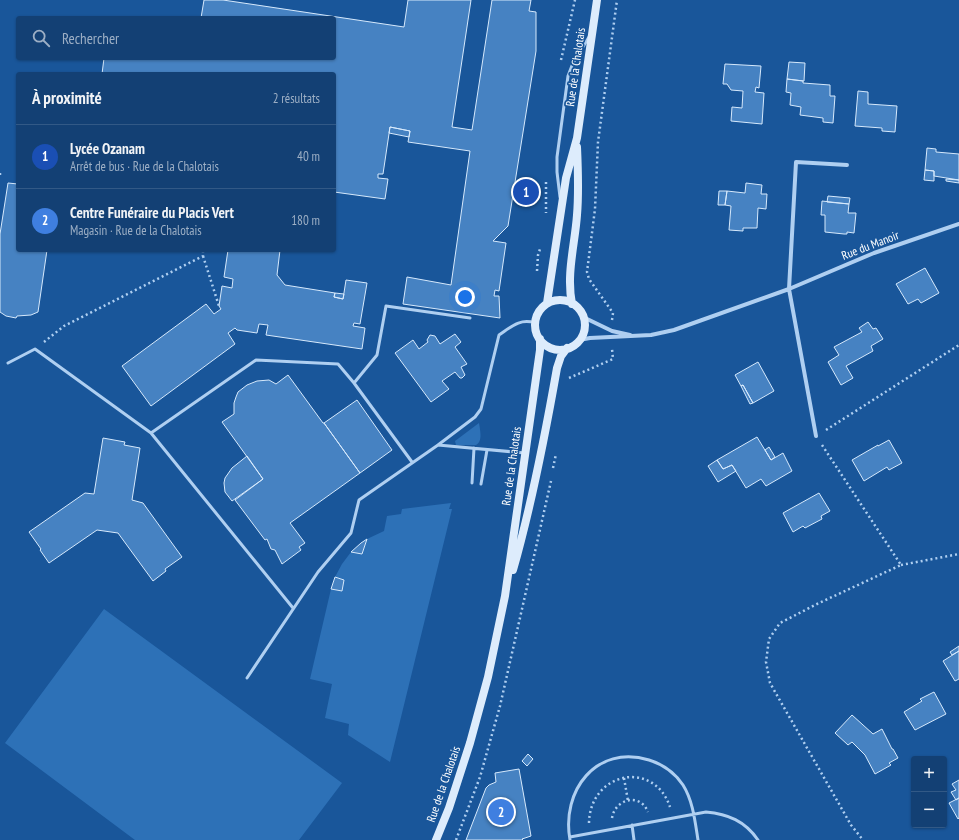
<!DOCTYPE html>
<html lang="fr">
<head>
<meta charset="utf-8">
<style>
	:root { --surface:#134074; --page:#204b7c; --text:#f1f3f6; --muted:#9dafc5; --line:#325986; --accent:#ffd06f }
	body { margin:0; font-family:"PT Sans Narrow",sans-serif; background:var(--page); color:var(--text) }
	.controls { position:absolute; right:12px; bottom:12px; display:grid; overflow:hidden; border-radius:4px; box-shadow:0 1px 3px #0004 }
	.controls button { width:36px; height:36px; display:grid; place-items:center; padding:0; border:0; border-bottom:1px solid var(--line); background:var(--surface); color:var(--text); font:20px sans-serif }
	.you { position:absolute; left:465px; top:297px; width:14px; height:14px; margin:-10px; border:3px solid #fff; border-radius:50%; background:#1a73e8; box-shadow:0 0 0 6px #1a73e833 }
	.badge { display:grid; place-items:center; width:26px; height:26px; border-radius:50%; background:var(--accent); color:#fff; font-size:13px; font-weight:700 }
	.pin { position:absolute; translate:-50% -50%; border:2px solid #fff; box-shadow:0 1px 4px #0006 }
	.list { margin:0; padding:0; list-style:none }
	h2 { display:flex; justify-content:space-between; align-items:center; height:52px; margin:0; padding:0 16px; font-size:17px }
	h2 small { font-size:13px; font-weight:400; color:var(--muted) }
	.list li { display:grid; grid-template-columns:26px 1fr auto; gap:12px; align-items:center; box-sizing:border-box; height:64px; padding:0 16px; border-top:1px solid var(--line) }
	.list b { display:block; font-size:15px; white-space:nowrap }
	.list p { margin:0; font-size:13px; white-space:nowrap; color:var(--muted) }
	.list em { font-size:13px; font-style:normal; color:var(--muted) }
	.icon { flex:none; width:22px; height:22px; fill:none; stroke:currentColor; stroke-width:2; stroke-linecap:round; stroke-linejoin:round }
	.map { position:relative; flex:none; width:959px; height:840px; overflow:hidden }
	.search { position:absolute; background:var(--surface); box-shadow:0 1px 3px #0004; left:16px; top:16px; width:320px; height:44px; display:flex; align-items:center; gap:10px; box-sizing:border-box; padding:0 14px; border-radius:4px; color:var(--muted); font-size:15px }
	.panel { position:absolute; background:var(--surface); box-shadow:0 1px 3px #0004; left:16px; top:72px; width:320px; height:180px; border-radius:4px }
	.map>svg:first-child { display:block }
</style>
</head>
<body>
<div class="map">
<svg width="959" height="840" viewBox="0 0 959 840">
	<rect width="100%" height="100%" fill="#19569a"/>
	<path fill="#2d71b7" d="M479,423C480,430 483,441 476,445H456L455,441Z
		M451,503L449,509H452L390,762L348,735L349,724L325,718L332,684L310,679L331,589L342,591L344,580L335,577L342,564L351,552L362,554L367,539L384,531L387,516L401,514L402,509Z
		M104,609L342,783L299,840H135L5,743Z"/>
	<path fill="#4682c2" stroke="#d6e9fc" d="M204,0H223L404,27L408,0H471L452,127L472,130L492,0H531L529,11L536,12V51L508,226L493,241L506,243L499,291L495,290L494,296H499L500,318L403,304L407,277L451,285L470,151L408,142L410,131L390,127L383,174H378V178L388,179L385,199L334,192V74H102L104,58H334V18H201Z
		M789,62L805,63L804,81L787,79Z
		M725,64L761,66L759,88L756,87L755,92L764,93L762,124L731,121L732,107L742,108L743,91L731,90L727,84H723Z
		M787,79L803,81V83L830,85V96H835L833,123L823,122V118L800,115L801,107L790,105L791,93L786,92Z
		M858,91L868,92V104L897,106L895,132L882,131V128L855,126Z
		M390,127L410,131L409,137L389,133Z
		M927,148L936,149V152L959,154V180L934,176V171L925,170Z
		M925,170L934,171V181L924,180Z
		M946,179L959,180V183L946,181Z
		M8,183L18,184V250H47L38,312L31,315L17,316L16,318L6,316L0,312V234Z
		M746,183L762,185L761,194H767L766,209L758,208L757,228H743V231L729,230L731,206L725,205L727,191L745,193Z
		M719,191H727L725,205H718Z
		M828,196L850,198L849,204L827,202Z
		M822,201L849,204L848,213H856L854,233L847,232V234H844L825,232V215H821Z
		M228,250H280L277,275L285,285L335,293L334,297L343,299L346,280L367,283L360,324L354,323L353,326L365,328L362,349L266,335L268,325L259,324L257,333L237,330L235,328L228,333L235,344L151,406L122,366L206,304L214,314L221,309L219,306L222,286L232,288L233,279L224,277Z
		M925,268L939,293L921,303L918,299L908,304L896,284Z
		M335,293L344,294L343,299L334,297Z
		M868,322L873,329L876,328L883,339L871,346L873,351L846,366L853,378L841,385L828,362L839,355L834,347L862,332L859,328Z
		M455,334L461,342L455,347L467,364L461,367L465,375L462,378H460L455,372L442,381L449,389L431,402L395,353L413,340L419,349L428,342L427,340L430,335L435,336L440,344Z
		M758,362L774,391L753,403L743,385L741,386L735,375Z
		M288,375L323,423H324L360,473L290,523L305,543L299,547L301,550L282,564L275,550L271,549L267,539L265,540L235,500L263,479L222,422L234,414V403L236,397L238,392L247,385L257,381L269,380L276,384Z
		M743,385L753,403L750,404L741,386Z
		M357,400L392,450L360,473L324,423Z
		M757,437L771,460L783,453L792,471L766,486L761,479L746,488L732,465L723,469L717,460Z
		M103,438L125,442L124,445L140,448L132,500L143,503L182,557L165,569L166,571L153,581L118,533L97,530L49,563L40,550L41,549L29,532L85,493L94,494Z
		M889,440L902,463L889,470L887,467L864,481L852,460L878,445V446Z
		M769,447L775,457L771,460L765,450Z
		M247,456L263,479L232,501L225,492L224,483L225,478L232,468Z
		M717,460L723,469L732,465L736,471L718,482L708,466Z
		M819,493L830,511L821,516L822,519L805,528L803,526L793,532L783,513Z
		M367,539L362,554L351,552L361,543Z
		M335,577L344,580L342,591L331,589Z
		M959,646V651L952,655L950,652Z
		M959,651V679L955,681L943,661Z
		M934,692L946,714L915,730L904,712L922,701L920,699Z
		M852,715L873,734L882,729L892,749H893L898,758L889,763L891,765L875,774L865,755L852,742L848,745L835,733Z
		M528,754L533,759L527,766L522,761Z
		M519,769L531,836L522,839L523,840H466L486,788L489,785L496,782L495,773Z
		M959,780V798L956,800L951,792L956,790L952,784Z
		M959,798V818L958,819L949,803Z"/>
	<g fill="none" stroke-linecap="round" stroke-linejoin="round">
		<path stroke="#afcff1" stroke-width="2.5" stroke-dasharray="2 3" stroke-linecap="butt" d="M561,60L575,0
			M0,175V173
			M546,182V213
			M203,256L219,306
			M537,271L538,255L540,249
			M612,320L613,313L589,279L587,272L595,209L598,142L617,0
			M44,342L64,326L203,256V250
			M569,378L613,359L612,349
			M826,430L959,345
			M822,445L901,565L817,604L780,623L769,639L766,662L770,683L851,825L863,840
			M553,468L556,454
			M901,565L959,554
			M624,778L628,801
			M612,818C615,799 640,792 648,812
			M589,823C590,772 654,759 670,807
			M456,840L480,777L500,706L551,481"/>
		<path stroke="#afcff1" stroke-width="3" d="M560,197L557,172V157L568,76L573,63L589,37
			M8,363L35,349L151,433
			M354,383L412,462
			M438,445L475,417L481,409L499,335C511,327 520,318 535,323
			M472,483L474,448
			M481,484L487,450
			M293,608L151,433L256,360L338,364L354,383L377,355L386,306L470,318
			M247,678L318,572L351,533L359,500L438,445L525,453
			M632,825L634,840
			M570,837L706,812C728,814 745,821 758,840
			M570,840C561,791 596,744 649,760C662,764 675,773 683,785C693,801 695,821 698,840"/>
		<path stroke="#afcff1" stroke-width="4" d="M583,317L612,331L630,335
			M579,340L590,338L651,335L674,330L789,289L874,253L959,224
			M816,436L789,289L796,162L847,165"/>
		<path stroke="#ddecfc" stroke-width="8" d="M535 325a25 25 0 1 1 50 0a25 25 0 1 1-50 0Z
			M547,303L566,178L577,138L597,0
			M572,304C566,274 575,244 577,215C579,192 578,169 577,147
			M513,570C532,504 545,436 557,368L561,356L567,348
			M436,840L449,808L470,743L488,677L505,596L540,350V339"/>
	</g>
	<g text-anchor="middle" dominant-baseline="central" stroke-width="3.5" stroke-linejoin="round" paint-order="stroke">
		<g font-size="12" fill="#fff" stroke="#19569a">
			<text transform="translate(575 67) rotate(-82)">Rue de la Chalotais</text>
			<text transform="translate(870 245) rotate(-21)">Rue du Manoir</text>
			<text transform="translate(511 466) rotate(-82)">Rue de la Chalotais</text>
			<text transform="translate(443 784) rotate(-71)">Rue de la Chalotais</text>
		</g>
	</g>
</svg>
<div class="controls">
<button>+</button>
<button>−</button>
</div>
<div class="you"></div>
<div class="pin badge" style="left:526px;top:192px;background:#1a4fb4">1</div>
<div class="pin badge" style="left:501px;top:812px;background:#3f7fe0">2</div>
<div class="search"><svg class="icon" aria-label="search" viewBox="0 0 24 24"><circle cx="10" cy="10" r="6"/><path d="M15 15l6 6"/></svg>Rechercher</div>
<section class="panel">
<h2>À proximité<small>2 résultats</small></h2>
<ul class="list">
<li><span class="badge" style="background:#1a4fb4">1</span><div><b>Lycée Ozanam</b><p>Arrêt de bus · Rue de la Chalotais</p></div><em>40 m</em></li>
<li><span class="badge" style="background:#3f7fe0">2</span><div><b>Centre Funéraire du Placis Vert</b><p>Magasin · Rue de la Chalotais</p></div><em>180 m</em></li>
</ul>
</section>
</div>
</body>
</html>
